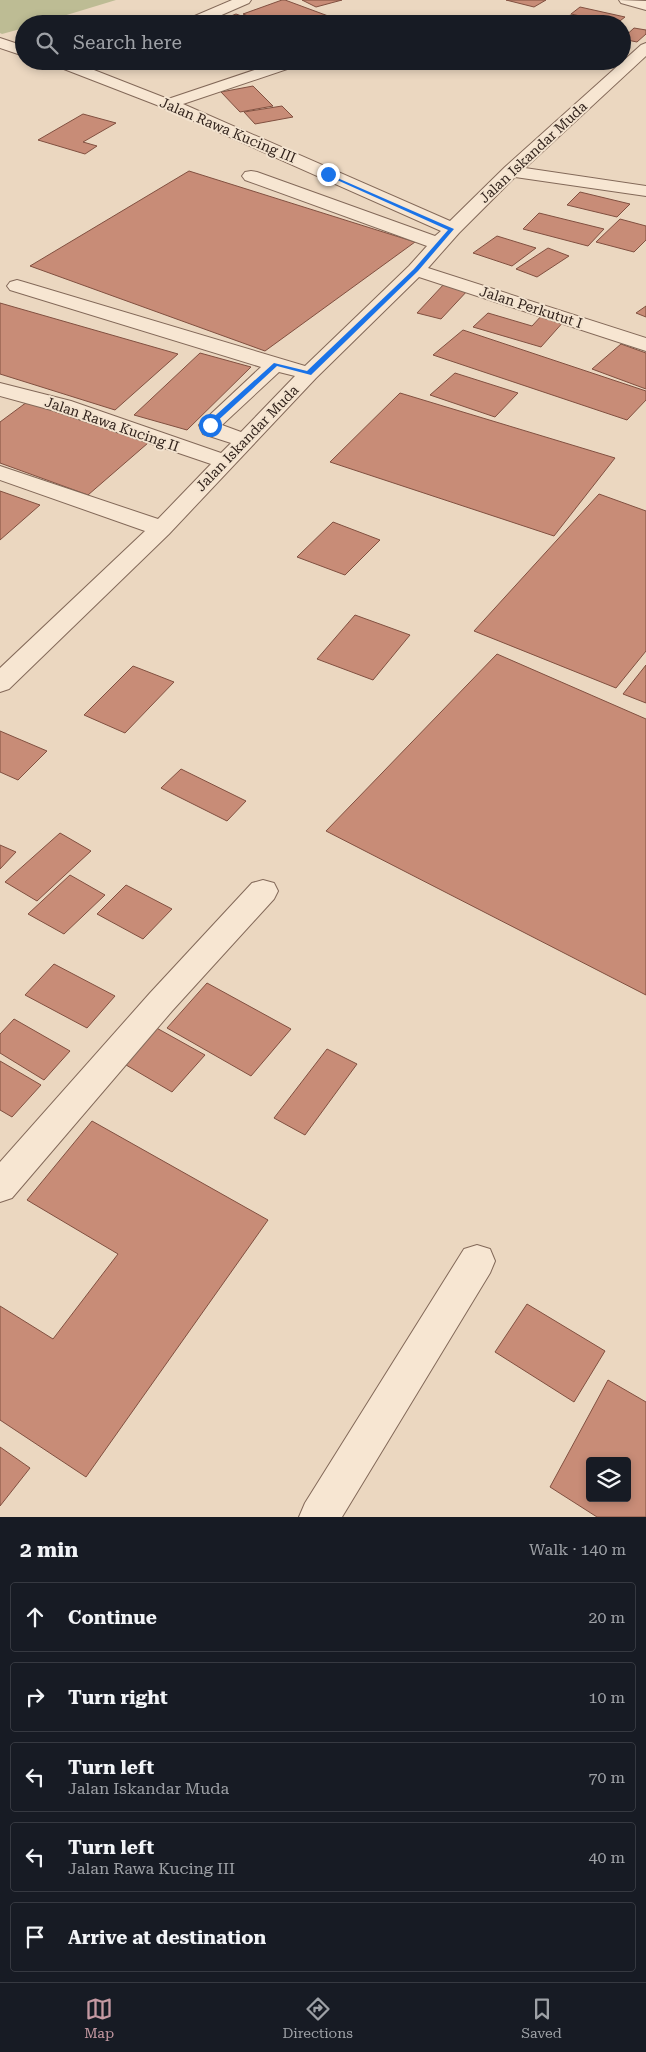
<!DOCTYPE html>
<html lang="en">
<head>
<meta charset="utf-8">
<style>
	:root { --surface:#171b24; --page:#242831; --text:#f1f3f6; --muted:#9ea1a6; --line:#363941; --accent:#c599a2 }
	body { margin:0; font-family:"Roboto Serif",serif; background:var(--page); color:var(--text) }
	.controls { position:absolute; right:15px; bottom:15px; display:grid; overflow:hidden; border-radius:5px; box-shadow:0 2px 8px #0003 }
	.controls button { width:45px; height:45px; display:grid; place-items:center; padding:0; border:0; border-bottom:1px solid var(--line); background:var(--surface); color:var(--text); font:25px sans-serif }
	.stop { position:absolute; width:15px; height:15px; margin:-11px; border:4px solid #1a73e8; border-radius:50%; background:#fff }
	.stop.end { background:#1a73e8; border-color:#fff; box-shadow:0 1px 5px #0008 }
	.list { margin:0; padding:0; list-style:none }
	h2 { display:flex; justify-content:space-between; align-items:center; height:65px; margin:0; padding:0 20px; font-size:21px }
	h2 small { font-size:16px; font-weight:400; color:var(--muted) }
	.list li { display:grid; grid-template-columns:32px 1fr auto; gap:15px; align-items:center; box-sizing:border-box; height:70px; margin:0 10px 10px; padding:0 10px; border:1px solid var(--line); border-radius:5px }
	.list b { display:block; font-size:19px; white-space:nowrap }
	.list p { margin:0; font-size:16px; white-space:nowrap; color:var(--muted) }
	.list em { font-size:16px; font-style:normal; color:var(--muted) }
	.icon { flex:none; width:28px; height:28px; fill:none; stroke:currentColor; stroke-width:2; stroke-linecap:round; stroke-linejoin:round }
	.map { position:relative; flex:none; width:646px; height:1517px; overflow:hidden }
	.search { position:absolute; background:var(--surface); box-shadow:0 2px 8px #0003; left:15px; right:15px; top:15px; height:55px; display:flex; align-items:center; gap:12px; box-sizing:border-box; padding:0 18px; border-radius:28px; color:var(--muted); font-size:19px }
	.sheet { height:465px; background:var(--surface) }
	nav { display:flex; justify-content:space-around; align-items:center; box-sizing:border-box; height:70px; border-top:1px solid var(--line); background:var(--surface); font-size:14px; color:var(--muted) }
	nav a { display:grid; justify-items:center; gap:2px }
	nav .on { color:var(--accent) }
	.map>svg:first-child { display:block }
</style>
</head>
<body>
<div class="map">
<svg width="646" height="1517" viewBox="0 0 646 1517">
	<rect width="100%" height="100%" fill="#ebd7c0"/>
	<path fill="#bdbc94" d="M0,0H116L37,24H24V28L2,34L0,33Z"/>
	<path fill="#c88c77" stroke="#815040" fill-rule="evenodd" d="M282,0H285L339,20L330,24H268L243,14Z
		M302,0H342L316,7Z
		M506,0H546L534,7Z
		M580,7L625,17L616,24L571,14Z
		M236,14L263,24H211Z
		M570,15L612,24H560Z
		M634,28L646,30V34L637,42L622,39Z
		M543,61H583L570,69Z
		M253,86L273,106L240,112L221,92Z
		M282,106L293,117L255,124L244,112Z
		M83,114L116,123L83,142L97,146L85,154L38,140Z
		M189,171L415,242L265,351L30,266Z
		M580,192L630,204L617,217L567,205Z
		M539,213L604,229L588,246L523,229Z
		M620,219L646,226V240L634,252L596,242Z
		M497,236L536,248L512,266L473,253Z
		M548,248L569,256L537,277L516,269Z
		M445,283L469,289L441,319L417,313Z
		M0,303L178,354L115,410L0,374Z
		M646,306V317L636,313Z
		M488,313L532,326L543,314L565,320L541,347L473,327Z
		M463,330L646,391V400L627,420L433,355Z
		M621,344L646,353V389L592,369Z
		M200,353L251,367L187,430L134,415Z
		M455,373L518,393L495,417L430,395Z
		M400,393L615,458L554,536L330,462Z
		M27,402L148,443L88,495L0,463V422Z
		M0,491L40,505L0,540Z
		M599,494L646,511V651L616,688L474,631Z
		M333,522L380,540L345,575L297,557Z
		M355,615L410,635L373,680L317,659Z
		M497,654L646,719V995L326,831Z
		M646,665V703L623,694Z
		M133,666L174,682L125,733L84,715Z
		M0,731L47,751L18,780L0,772Z
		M181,769L246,801L227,821L161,788Z
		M60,833L91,851L37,901L5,882Z
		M0,845L16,852L0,869Z
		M70,875L105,895L64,934L28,914Z
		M126,885L172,909L143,939L97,914Z
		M54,964L115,996L87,1028L25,995Z
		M207,983L291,1029L251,1076L167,1028Z
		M14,1019L70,1051L44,1080L0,1053V1034Z
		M153,1026L205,1055L172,1092L121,1062Z
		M327,1049L357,1064L305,1135L274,1118Z
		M0,1061L41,1085L12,1117L0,1110Z
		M92,1121L268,1220L86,1477L0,1420V1306L53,1339L118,1254L27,1200Z
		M527,1304L605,1351L574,1402L495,1352Z
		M608,1380L646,1402V1517H597L550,1487ZM590,1461H627V1498H590Z
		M0,1447L30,1468L0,1506Z"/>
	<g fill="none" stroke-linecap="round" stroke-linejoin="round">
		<g stroke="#836959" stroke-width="2">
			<path id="minor" d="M232,0H251L249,3L201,24H181L183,21Z
				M619,0L646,1V10L621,3Z
				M0,38L24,46V56L0,48Z
				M646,43V56L525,168L646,186V196L515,177L459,233L428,268L646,338V351L419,277L316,378L169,534L9,689L0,692V668L145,531L0,480V466L158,519L211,464L55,411L0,396V383L71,401L221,453L231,443L203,434L199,425L261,367L10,290L7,286L10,282L17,280L24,282L305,366L409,266L427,246L245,180L242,176L245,172L251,171L257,172L435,236L441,231L162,107L51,64L48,61H71L168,99L281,61H305L302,64L183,104L450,221L505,167L641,45ZM279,372L295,376L241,432L222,425Z
				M263,880L274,883L278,891L274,899L172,1011L12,1198L0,1202V1162L150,993L252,883Z
				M477,1245L490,1249L495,1261L490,1273L342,1517H299L305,1503L464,1249Z"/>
		</g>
		<use href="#minor" fill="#f7e6d2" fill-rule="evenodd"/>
	</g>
	<path fill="#1a73e8" d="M326,173L454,229L418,271L311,375L277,366L212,426H207V423L274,363L307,371L414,269L448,230L326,175Z"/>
	<g text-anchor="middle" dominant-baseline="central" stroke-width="4" stroke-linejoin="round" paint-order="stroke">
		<g font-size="14" fill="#33241d" stroke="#f3e3cf">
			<text transform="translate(228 130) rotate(23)">Jalan Rawa Kucing III</text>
			<text transform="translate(533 152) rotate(-43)">Jalan Iskandar Muda</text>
			<text transform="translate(531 307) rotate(18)">Jalan Perkutut I</text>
			<text transform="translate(112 424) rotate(19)">Jalan Rawa Kucing II</text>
			<text transform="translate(247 438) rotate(-46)">Jalan Iskandar Muda</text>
		</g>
	</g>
</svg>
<div class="controls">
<button><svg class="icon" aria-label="layers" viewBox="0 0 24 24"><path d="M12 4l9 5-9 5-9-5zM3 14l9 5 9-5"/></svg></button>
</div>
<div class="stop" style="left:210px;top:425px"></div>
<div class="stop end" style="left:328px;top:174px"></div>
<div class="search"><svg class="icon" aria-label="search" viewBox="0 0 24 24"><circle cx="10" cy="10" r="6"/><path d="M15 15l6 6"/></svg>Search here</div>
</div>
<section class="sheet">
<h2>2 min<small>Walk · 140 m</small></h2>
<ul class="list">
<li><svg class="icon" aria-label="ahead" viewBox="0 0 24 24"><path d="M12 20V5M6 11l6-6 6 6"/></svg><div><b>Continue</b></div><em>20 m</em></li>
<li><svg class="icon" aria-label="right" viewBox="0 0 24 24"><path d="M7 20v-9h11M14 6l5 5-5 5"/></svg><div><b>Turn right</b></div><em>10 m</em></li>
<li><svg class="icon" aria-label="left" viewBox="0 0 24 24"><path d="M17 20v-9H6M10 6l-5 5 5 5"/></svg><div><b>Turn left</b><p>Jalan Iskandar Muda</p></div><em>70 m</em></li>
<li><svg class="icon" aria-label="left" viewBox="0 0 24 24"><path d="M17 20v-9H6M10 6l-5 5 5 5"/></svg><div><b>Turn left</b><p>Jalan Rawa Kucing III</p></div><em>40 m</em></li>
<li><svg class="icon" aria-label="arrive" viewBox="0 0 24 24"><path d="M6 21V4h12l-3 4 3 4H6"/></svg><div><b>Arrive at destination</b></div></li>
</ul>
</section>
<nav>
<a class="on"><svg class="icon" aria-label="map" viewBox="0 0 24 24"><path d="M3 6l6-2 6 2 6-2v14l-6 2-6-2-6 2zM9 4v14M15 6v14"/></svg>Map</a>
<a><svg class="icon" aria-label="directions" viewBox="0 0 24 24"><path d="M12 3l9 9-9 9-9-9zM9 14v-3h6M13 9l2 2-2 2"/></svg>Directions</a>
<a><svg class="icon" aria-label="saved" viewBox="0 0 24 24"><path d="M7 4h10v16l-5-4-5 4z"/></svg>Saved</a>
</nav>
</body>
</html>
